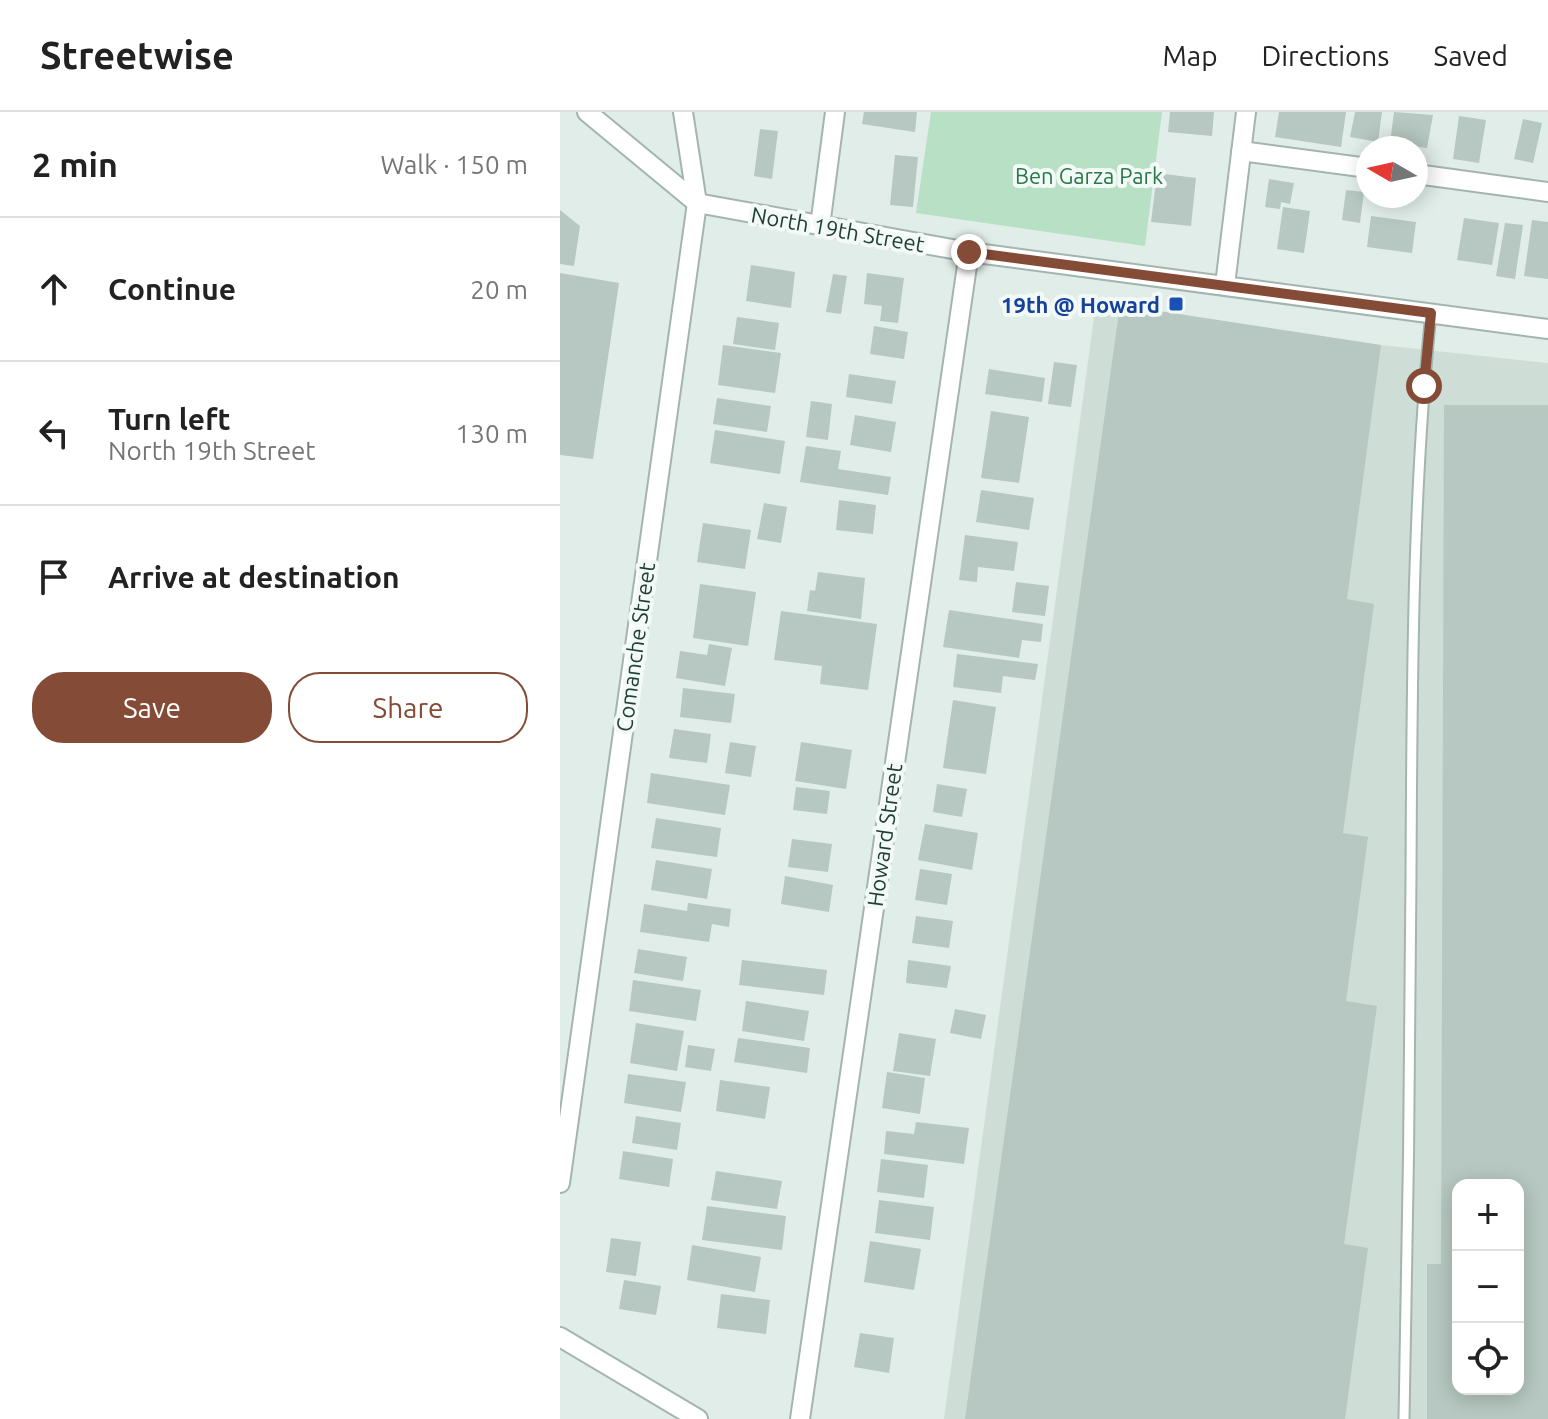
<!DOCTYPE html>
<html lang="en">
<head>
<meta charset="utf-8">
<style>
	:root { --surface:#fff; --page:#f2f2f2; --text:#222; --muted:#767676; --line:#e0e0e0; --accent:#844b37 }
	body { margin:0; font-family:Ubuntu,sans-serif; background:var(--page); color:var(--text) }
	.controls { position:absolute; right:24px; bottom:24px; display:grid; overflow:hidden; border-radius:16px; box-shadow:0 4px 20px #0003 }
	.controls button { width:72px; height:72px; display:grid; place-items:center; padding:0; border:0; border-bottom:2px solid var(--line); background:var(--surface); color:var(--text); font:40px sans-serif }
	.compass { position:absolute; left:796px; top:24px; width:72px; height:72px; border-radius:50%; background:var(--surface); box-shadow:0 4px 20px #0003; rotate:279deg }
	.stop { position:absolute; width:24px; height:24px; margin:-18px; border:6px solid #844b37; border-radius:50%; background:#fff }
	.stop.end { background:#844b37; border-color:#fff; box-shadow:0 2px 8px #0008 }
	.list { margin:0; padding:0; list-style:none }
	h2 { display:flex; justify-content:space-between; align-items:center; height:104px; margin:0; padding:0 32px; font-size:34px }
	h2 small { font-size:26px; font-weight:400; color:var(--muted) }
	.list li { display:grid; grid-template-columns:52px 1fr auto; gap:24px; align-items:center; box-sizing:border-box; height:144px; padding:0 32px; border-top:2px solid var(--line) }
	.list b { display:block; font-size:30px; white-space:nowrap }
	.list p { margin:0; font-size:26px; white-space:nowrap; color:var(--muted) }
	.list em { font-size:26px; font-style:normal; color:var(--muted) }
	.actions { display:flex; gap:16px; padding:24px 32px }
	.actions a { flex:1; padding:18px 0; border:2px solid var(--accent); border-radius:32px; text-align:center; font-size:28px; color:var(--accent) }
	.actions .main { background:var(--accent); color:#fff }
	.icon { flex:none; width:44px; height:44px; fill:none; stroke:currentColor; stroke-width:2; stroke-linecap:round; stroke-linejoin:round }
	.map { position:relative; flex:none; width:988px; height:1307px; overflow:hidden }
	header { display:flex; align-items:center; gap:48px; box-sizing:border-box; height:112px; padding:0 40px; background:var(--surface); border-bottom:2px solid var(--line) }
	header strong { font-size:38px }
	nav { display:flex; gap:44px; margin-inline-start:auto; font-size:28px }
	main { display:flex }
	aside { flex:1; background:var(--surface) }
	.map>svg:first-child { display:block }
</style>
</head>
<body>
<header>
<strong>Streetwise</strong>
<nav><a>Map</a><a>Directions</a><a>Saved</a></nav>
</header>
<main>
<aside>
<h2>2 min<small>Walk · 150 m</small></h2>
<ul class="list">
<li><svg class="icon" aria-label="ahead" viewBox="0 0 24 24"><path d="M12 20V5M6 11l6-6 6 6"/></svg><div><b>Continue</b></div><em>20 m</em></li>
<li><svg class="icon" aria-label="left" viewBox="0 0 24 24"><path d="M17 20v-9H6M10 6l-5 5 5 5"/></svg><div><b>Turn left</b><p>North 19th Street</p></div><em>130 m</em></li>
<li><svg class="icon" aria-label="arrive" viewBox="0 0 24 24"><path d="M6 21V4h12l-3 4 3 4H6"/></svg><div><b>Arrive at destination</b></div></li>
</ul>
<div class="actions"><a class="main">Save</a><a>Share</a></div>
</aside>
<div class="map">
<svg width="988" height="1307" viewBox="0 0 988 1307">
	<rect width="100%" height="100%" fill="#e1ede8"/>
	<path fill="#cfddd7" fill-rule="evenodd" d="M536,191L821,233L988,251V1307H384ZM898,1073H958V1277H898Z"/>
	<path fill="#b8e0c4" d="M371,0H602L585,134L356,101Z"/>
	<path fill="#b6c8c1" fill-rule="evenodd" d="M304,0H357L355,20L302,12Z
		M610,0H654L652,24L608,20Z
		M719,0H786L781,35L715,25Z
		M795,0H822L818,30L790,25Z
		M834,0L873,3L867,36L830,31Z
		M899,4L926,8L919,51L893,47Z
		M963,7L982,11L973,51L954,47Z
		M200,17L218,19L212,67L194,64Z
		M335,43L358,45L353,95L330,93Z
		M597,61L636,66L631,114L591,110Z
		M709,67L734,71L730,92L721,90L720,97L705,95Z
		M786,78L804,80L800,111L782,108Z
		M723,95L750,99L744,141L717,137Z
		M0,98L20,114L14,154L0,152Z
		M811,104L856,110L852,141L807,135Z
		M904,106L939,111L932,153L897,148Z
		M972,108L988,110V167L964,164Z
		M945,111L963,113L955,167L936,164Z
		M191,153L235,160L231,196L186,189Z
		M0,161L59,171L33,347L0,343Z
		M307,161L344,166L338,211L320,209L322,194L304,192Z
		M273,162L287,164L281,202L266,200Z
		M560,193L821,233L787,487L814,492L783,721L808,725L786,889L817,894L784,1132L808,1136L785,1307H405Z
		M177,205L219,211L215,238L173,232Z
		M314,214L348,220L344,247L310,242Z
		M163,233L221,241L215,281L158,273Z
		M494,250L517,253L511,295L488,292Z
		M429,257L485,266L482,290L425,282Z
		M289,262L336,269L332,292L286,285Z
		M157,286L211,294L207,320L153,312Z
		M251,289L272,292L268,328L246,325Z
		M884,293H988V1307H867V1152H881ZM898,1073H958V1277H898Z
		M431,299L469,305L459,371L421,366Z
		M295,303L336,310L331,340L290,333Z
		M155,318L225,329L220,362L150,351Z
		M246,334L281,339L278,357L331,365L328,383L240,370Z
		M421,378L474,386L469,418L416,410Z
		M279,388L316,393L313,422L276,418Z
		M204,391L227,395L221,431L197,427Z
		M143,411L191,418L185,457L137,450Z
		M405,423L458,430L454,459L418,455L417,470L399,468Z
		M258,460L305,466L301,507L247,499L250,478L255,479Z
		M456,470L489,474L485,504L452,500Z
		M140,472L196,480L188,534L133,526Z
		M389,498L483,512L481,530L462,528L459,546L383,535Z
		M221,499L317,512L308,578L260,572L262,554L214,548Z
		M149,532L172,536L165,574L116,566L120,539L147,543Z
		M397,542L478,552L475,568L443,564L441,581L393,575Z
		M123,576L175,582L171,611L120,605Z
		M393,588L436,595L426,662L383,656Z
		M114,617L151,622L147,651L109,646Z
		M170,630L196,634L191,665L165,661Z
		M241,630L292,638L286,677L235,669Z
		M91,661L170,673L165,703L87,691Z
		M377,672L407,677L402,705L373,700Z
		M236,675L270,679L267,702L233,698Z
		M96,706L161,716L157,745L91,736Z
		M365,712L418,721L412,758L358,748Z
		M232,727L272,732L268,760L228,755Z
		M96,748L152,757L147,787L91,778Z
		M360,757L392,762L387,793L355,788Z
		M225,764L273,773L269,800L221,792Z
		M128,791L171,797L169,815L152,812L149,830L80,820L84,792L127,799Z
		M356,804L393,809L389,836L352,831Z
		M78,837L127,845L123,869L74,861Z
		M182,848L267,858L264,883L179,873Z
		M348,848L391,854L387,876L346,871Z
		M73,868L141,878L136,909L69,899Z
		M186,889L249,899L244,929L182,919Z
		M395,897L426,903L421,927L390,921Z
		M76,911L124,919L117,959L70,951Z
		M339,921L376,927L370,964L333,959Z
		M178,926L250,936L247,961L174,950Z
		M128,933L155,937L151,959L125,955Z
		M327,960L365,966L360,1002L322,996Z
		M68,962L126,970L121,1000L64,991Z
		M160,968L210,975L205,1007L156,999Z
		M76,1004L121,1011L117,1038L72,1031Z
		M356,1010L409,1016L404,1052L324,1042L326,1019L354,1022Z
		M63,1039L113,1047L109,1075L59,1067Z
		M321,1047L368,1053L364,1086L317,1080Z
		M156,1059L222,1069L217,1097L151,1088Z
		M319,1088L374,1095L370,1128L315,1121Z
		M147,1094L226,1104L222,1138L142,1128Z
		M51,1126L81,1130L76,1164L46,1160Z
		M310,1129L361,1137L354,1178L304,1170Z
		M132,1133L201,1145L195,1180L127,1168Z
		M64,1168L101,1174L96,1203L59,1197Z
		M161,1182L210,1188L206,1222L157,1216Z
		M300,1221L334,1226L329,1261L294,1255Z"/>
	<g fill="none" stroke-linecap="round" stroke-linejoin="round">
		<g stroke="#a3b5af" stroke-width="13">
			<path id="service" d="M844,1307C848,1126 850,944 851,763C852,575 852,388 871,201"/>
		</g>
		<g stroke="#a3b5af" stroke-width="22">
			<path id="minor" d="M27,0L137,91L409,140L988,217
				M681,39L808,56
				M856,62L988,80
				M260,114L275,0
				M665,173L686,0
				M0,1071L137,91L123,0
				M0,1225L138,1307
				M240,1307L409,140"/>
		</g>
		<use href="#service" stroke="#fff" stroke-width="9"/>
		<use href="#minor" stroke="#fff" stroke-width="18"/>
	</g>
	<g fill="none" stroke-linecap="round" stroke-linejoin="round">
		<path stroke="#844b37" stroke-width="10" d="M409,140L871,201L864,274"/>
	</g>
	<rect fill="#1a4fb4" stroke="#f2f9f6" stroke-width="3" x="608" y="184" width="16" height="16" rx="4"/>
	<g text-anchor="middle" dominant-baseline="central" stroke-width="8" stroke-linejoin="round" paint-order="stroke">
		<g font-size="22" fill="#277948" stroke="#f2f9f6">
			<text x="529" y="63">Ben Garza Park</text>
		</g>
		<g font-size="22" fill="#203f37" stroke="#f2f9f6">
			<text transform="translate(278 117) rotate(10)">North 19th Street</text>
			<text transform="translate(75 535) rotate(-82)">Comanche Street</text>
			<text transform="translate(324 723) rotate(-82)">Howard Street</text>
		</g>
		<g font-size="22" font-weight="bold" fill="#164399" stroke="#f2f9f6" text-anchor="end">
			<text x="600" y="192">19th @ Howard</text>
		</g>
	</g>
</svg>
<div class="controls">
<button>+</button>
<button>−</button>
<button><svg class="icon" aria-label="locate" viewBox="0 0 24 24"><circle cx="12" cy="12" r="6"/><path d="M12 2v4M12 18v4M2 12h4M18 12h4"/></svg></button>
</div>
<svg class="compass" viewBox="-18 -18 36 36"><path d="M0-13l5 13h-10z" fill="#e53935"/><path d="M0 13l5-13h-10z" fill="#767676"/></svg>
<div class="stop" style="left:864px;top:274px"></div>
<div class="stop end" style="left:409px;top:140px"></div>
</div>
</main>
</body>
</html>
